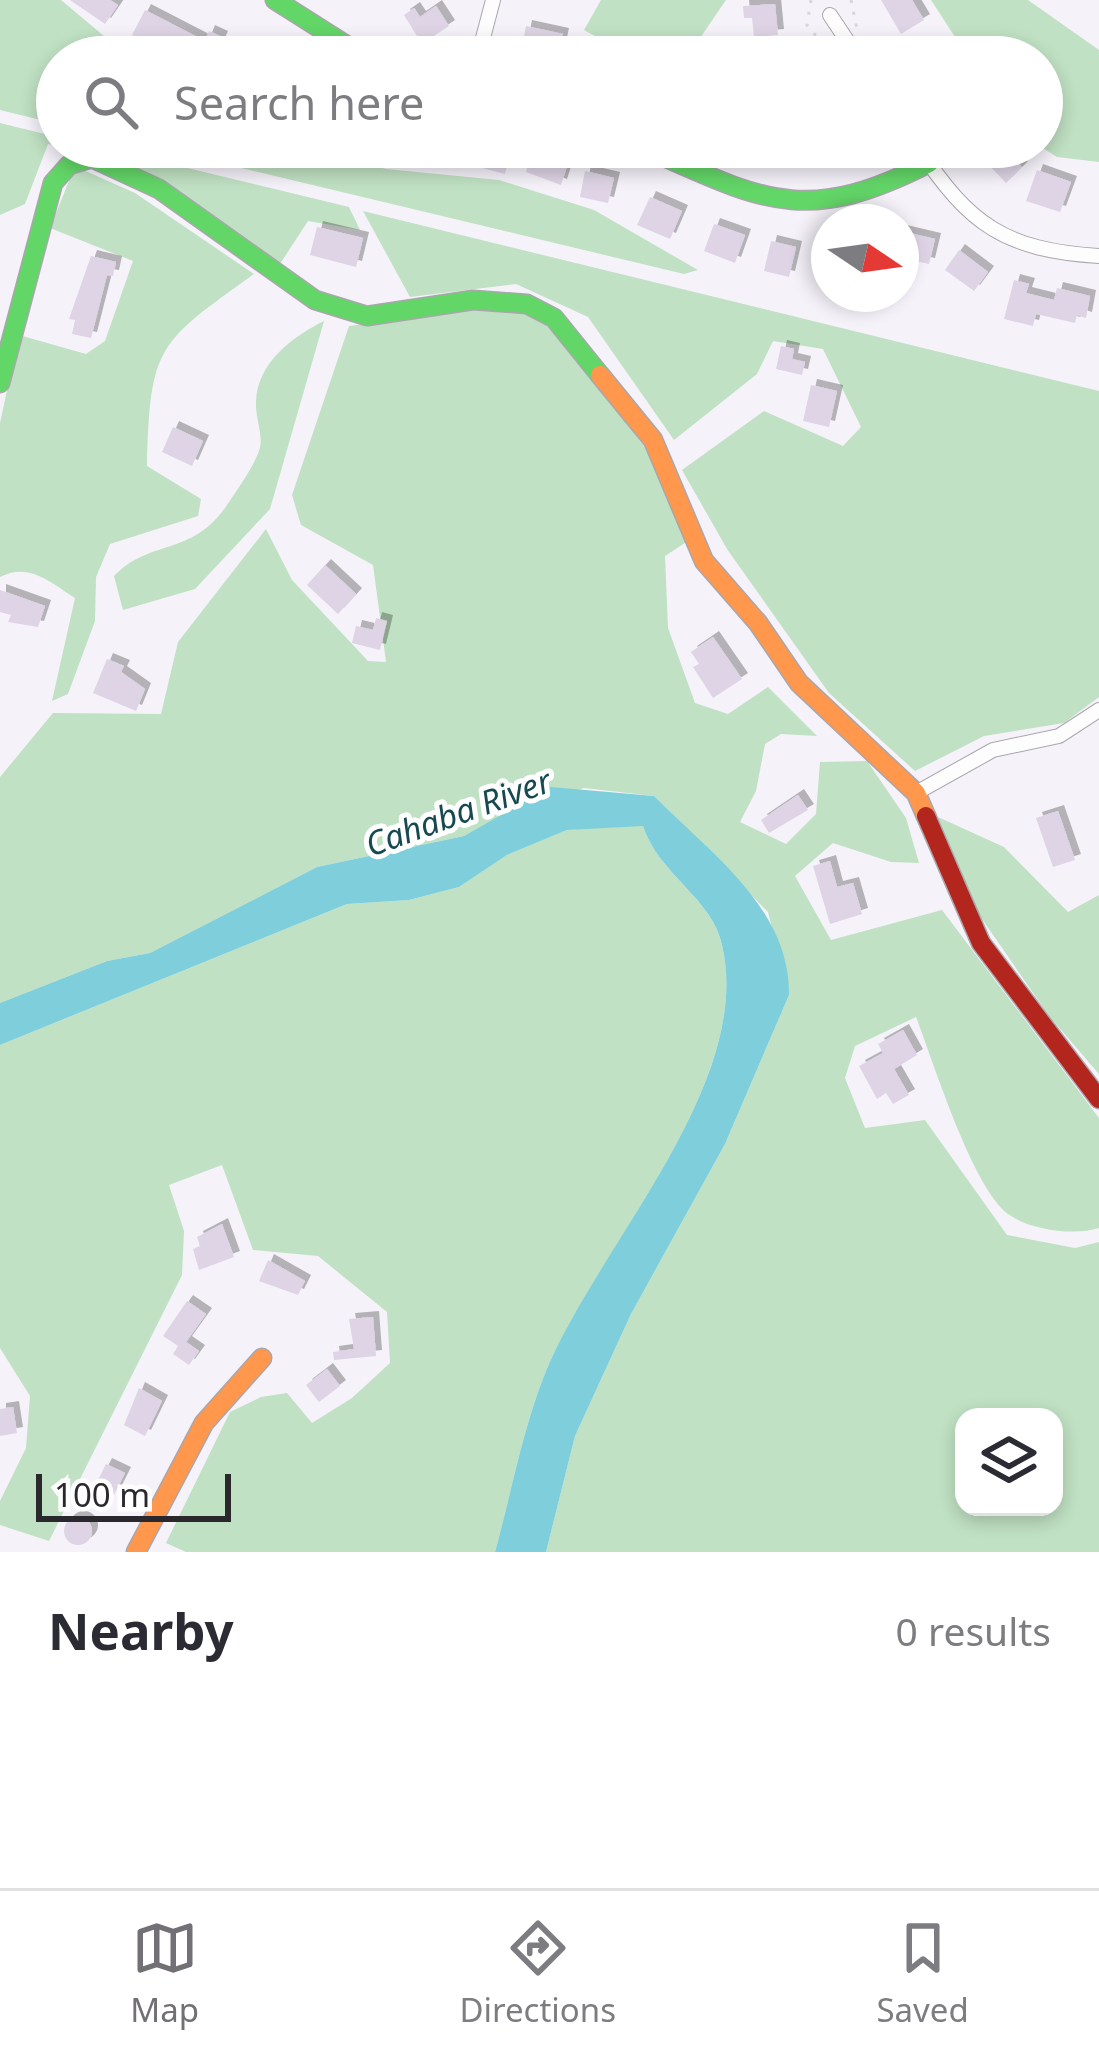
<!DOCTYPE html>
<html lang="en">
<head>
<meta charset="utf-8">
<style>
	:root { --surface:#fff; --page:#f7f7f7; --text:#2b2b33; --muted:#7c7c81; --line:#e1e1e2; --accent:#726f75 }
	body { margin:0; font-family:"Noto Sans",sans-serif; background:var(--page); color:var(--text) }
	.controls { position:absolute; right:36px; bottom:36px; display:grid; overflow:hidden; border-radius:24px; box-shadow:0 6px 18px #0003 }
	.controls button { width:108px; height:108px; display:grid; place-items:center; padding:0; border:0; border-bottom:3px solid var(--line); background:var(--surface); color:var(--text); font:60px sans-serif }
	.compass { position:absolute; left:811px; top:204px; width:108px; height:108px; border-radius:50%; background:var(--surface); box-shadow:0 6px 18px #0003; rotate:103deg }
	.scale { position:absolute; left:36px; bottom:30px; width:195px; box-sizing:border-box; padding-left:12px; border:6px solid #2b282d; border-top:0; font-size:33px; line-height:42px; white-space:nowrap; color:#2b282d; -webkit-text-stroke:9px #fff; paint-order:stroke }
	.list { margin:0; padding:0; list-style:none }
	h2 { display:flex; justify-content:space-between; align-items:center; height:156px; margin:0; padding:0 48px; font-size:51px }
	h2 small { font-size:39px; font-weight:400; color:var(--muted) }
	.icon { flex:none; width:66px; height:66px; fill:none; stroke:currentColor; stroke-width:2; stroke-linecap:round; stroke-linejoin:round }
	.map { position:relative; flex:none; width:1099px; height:1552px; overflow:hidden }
	.search { position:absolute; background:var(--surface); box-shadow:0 6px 18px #0003; left:36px; right:36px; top:36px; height:132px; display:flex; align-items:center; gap:30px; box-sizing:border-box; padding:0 42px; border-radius:66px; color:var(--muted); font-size:45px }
	.sheet { height:336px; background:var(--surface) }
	nav { display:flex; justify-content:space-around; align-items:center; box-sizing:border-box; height:168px; border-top:3px solid var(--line); background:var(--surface); font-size:33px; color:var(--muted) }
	nav a { display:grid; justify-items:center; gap:6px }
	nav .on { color:var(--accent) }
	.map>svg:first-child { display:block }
</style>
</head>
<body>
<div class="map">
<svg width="1099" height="1552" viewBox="0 0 1099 1552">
	<defs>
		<filter id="shadow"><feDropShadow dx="6" dy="-6" stdDeviation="0" flood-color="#0004"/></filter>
	</defs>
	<rect width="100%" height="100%" fill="#f6f2fa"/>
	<path fill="#c0e1c3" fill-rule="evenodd" d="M0,0H61L129,57H57V124L0,110Z
		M601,0H726L687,57H633L584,30Z
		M931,0H1028L1099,50V162L1057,157L1041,147L1042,57H968Z
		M0,123L57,137V146L48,144L25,204L0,215Z
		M63,147H100L349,207L360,230L308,221L280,264L128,162Z
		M154,147H307L386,169L499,180L594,210L698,270L684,274Z
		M81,169L135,193L254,274C158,343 150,345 147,466L201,499L198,516L110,544L96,577L95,621L68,694L52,701L75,598C50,582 29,562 0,577V423L19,335L86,354L105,341L133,261L50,228L71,176Z
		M363,211L1099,391V697L1064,723L984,736L915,771L829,693L727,549L682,470L764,411L843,446L861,427L823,349L773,341L757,374L674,440L588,317L516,284L410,297Z
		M489,308L536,315L578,358L649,453L688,541L665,556L668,628L695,703L728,714L768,687L817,736L781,734L765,744L756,791L740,822L786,844L816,814L820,762L867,761L906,818L919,863L891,862L833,843L795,876L831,940L942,910L1099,1118V1228C1074,1236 1030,1230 1008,1214C972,1187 933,1061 916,1017L855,1046L845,1078L865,1128L925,1120L1007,1235L1075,1248L1099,1242V1552H546L575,1436L631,1314L725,1144L789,995L768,912L654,796L584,788L505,814L464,836L317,867L150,953L107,961L0,1003V777L53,713L161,714L178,642L266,529L292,580L368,661L386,662L373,565L301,525L292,495L349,326ZM964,1417H1054V1507H964Z
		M324,321L270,509L195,589L123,610L114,576C151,538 192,557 227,505C237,490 255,465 260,448C263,434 255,416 256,402C257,363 292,337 324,321Z
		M938,817L1004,847L1068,912L1099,895V1074L1049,1016L980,916Z
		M629,823L643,826C659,875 711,897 722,945C755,1085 593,1252 544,1376C522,1432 511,1494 495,1552H186L166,1543L230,1412L261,1397L287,1393L312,1423L352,1398L390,1363L387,1312L318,1256L253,1250L222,1165L169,1185L184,1231L182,1275L49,1541L0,1525V1501L26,1448L30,1396L0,1348V1045L347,904L409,900L459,887L507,855L567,830Z"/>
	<path fill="#7ecfdb" d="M551,787L654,796C710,853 790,908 789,995L725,1144L631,1314L575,1436L546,1552H495C511,1494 522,1432 544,1376C593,1251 755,1086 722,945C712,898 659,875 643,826L567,830L507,855L459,887L409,900L347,904L0,1045V1003L107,961L150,953L317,867L464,836Z"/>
	<path fill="#ded4e5" filter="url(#shadow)" d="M70,0H110L118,5L105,24Z
		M881,0H912L924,20L901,34Z
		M775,4L778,35L754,37L752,18H744L743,6Z
		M436,6L449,26L422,44L404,15L414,8L420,17Z
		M145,10L205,41L209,31L222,37L213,57L147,52L150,44L132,35Z
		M526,26L563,34L558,57H520Z
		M401,147H449L446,162L428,158L426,167L412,164L414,154Z
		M460,147H512L505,174L482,168L485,157Z
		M534,147L570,157L561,185L526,172Z
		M773,147H805L801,166L770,159Z
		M837,147H875L847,164Z
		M1000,147H1022L1012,156L1022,167L1006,183L985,161Z
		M1037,170L1071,182L1060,212L1026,201Z
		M585,171L614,178L608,203L580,197Z
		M650,197L682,211L670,239L637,225Z
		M714,224L745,235L735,263L704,251Z
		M317,227L363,238L356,267L310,255Z
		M901,231L935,239L929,264L901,258Z
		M771,241L796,247L789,277L764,271Z
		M959,250L988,272L974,291L945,270Z
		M91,256L116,262L113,276L107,275L91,338L72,334L75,320L69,319Z
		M1014,280L1029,284L1026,293L1054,300L1057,288L1090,296L1086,318L1077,315L1075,323L1036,314L1033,326L1004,319Z
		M781,346L794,349L792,359L805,362L802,375L776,369Z
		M811,385L837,391L829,427L803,421Z
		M173,427L203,441L192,466L162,452Z
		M325,565L356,594L338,614L307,585Z
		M0,590L45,606L38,627L8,622L11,615L0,612Z
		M376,618L387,621L380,650L352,643L356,626L373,630Z
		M713,637L742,679L713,698L693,667L699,664L691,652Z
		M107,659L124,666L121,672L145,689L136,711L93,693Z
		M798,795L808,810L769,833L761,820Z
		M1058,811L1075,860L1053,867L1036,818Z
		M830,861L837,887L853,883L862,914L830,924L813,866Z
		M903,1030L917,1055L894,1069L909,1095L893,1104L886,1093L877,1099L859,1066L883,1053L878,1044Z
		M222,1224L234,1257L199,1270L193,1249L200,1246L197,1237Z
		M268,1260L305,1281L298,1295L259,1281Z
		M187,1301L206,1314L186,1342L199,1351L189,1365L173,1354L178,1346L163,1336Z
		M373,1317L376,1356L334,1360L333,1352L354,1349L349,1319Z
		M327,1369L340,1386L319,1402L306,1385Z
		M139,1388L162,1401L145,1436L124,1425Z
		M13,1407L17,1433L0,1436V1409Z
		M106,1464L125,1473L114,1495L95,1486Z
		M64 1531a14 14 0 1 1 28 0a14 14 0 1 1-28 0Z"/>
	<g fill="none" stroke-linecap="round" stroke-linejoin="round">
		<g stroke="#a9a6ac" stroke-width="16">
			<path id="street" d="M830,15L858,57
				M478,57L493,0
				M918,147C969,225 1005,250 1099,256
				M916,793L993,750L1059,736L1099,710"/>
		</g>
		<g stroke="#a9a6ac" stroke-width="21">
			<path id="fast" d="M275,0L365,57
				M642,147C762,200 804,227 929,163
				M0,383L53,183L69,165L92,158L159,189L315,300L367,316L473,300L527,304L554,318L600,375"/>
		</g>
		<g stroke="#a9a6ac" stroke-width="21">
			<path id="slow" d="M600,375L653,440L704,561L758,623L799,683L916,793L926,816
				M136,1552L204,1423L262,1358"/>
		</g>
		<g stroke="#a9a6ac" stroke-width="21">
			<path id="jam" d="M926,816L981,943L1099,1099"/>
		</g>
		<path stroke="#d7d6d9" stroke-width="3" stroke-dasharray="3 9" stroke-linecap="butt" d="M811,0L807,25L817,37L831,42
			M851,0L857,29
			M377,51L392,57
			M614,147L628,153"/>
		<use href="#street" stroke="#fefdfe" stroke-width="14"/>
		<use href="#fast" stroke="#63d668" stroke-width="18"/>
		<use href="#slow" stroke="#ff974d" stroke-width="18"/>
		<use href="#jam" stroke="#b3261e" stroke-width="18"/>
	</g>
	<g text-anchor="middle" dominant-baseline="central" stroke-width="10" stroke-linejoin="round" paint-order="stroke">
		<g font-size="33" font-style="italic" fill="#164a50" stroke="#fff">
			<text transform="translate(458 812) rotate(-20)">Cahaba River</text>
		</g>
	</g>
</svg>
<div class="controls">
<button><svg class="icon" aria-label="layers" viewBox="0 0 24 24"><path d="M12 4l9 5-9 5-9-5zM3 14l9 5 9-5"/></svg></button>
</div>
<svg class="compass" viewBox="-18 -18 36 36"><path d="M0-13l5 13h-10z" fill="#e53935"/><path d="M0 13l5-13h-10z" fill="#7c7c81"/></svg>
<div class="scale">100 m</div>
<div class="search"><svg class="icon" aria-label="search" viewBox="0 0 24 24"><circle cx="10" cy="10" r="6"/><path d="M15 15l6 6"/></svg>Search here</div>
</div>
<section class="sheet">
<h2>Nearby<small>0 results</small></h2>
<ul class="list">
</ul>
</section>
<nav>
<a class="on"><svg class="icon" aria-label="map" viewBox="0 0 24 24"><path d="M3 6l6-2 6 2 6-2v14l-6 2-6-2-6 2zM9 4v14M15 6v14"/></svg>Map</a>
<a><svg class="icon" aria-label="directions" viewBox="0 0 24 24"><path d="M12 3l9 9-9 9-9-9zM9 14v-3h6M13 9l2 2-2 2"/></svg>Directions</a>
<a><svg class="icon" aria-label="saved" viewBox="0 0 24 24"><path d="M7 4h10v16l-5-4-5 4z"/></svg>Saved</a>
</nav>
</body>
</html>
